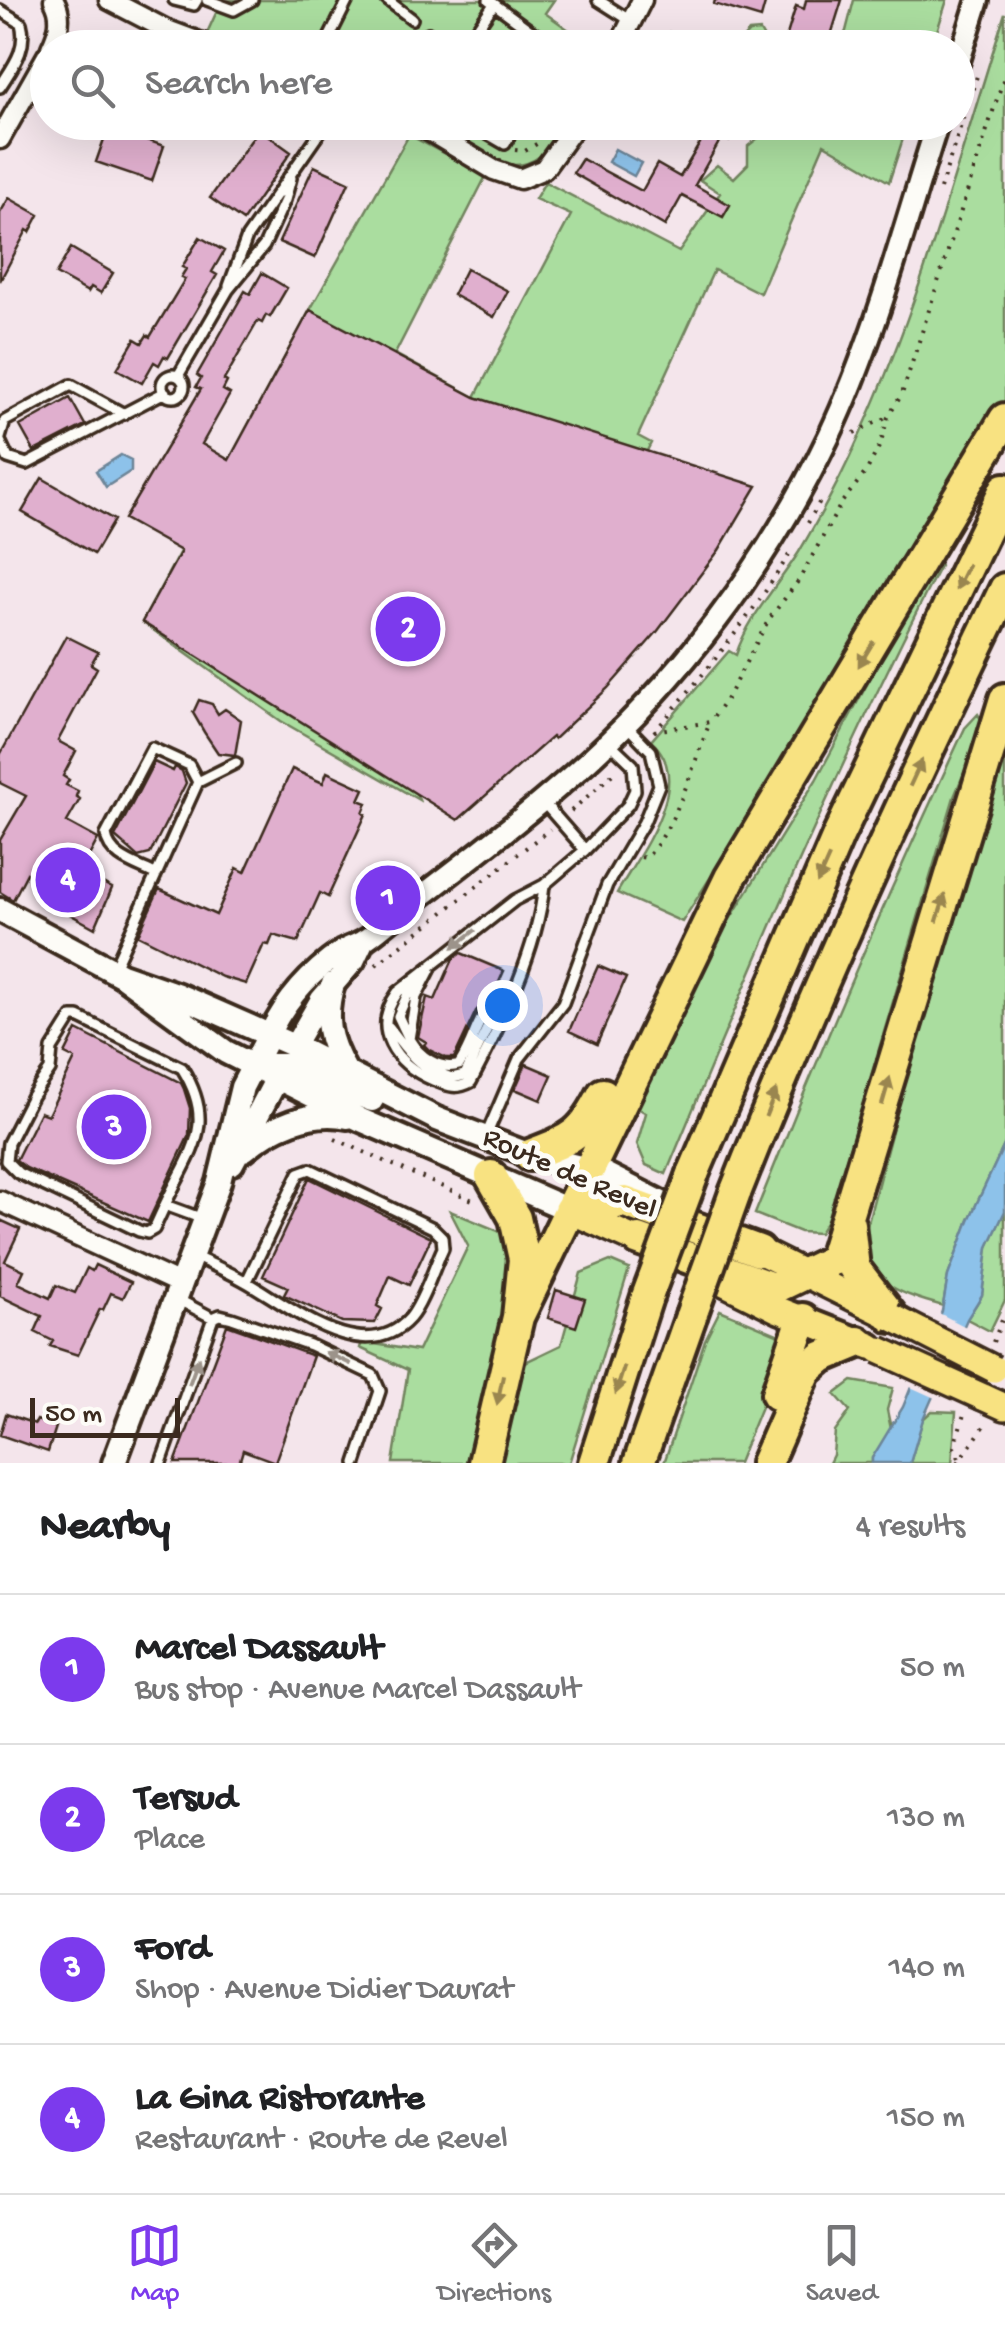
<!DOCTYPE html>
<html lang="en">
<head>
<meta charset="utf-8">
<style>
	:root { --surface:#fff; --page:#f6f6f6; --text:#202124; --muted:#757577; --line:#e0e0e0; --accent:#7c3aed }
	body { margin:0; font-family:"Gochi Hand",sans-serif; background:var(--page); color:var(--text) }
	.scale { position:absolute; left:30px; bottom:25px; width:150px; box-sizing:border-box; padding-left:10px; border:5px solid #3b2a1e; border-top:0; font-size:28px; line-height:35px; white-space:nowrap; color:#3b2a1e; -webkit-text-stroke:8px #fdfcf7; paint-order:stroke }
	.you { position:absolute; left:502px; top:1005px; width:35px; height:35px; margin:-25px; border:8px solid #fff; border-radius:50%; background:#1a73e8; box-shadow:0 0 0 15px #1a73e833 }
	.badge { display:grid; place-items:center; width:65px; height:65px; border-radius:50%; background:var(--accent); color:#fff; font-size:32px; font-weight:700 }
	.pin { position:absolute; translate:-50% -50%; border:5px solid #fff; box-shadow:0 2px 10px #0006 }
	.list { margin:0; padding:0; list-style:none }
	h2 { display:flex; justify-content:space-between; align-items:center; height:130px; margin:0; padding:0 40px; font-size:42px }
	h2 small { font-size:32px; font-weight:400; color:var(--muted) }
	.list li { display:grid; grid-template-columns:65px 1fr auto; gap:30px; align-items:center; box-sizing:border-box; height:150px; padding:0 40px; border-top:2px solid var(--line) }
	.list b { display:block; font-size:38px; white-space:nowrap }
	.list p { margin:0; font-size:32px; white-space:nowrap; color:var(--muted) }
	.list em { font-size:32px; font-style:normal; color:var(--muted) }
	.icon { flex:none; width:55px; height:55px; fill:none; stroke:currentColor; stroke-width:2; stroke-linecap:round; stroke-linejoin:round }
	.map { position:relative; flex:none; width:1005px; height:1463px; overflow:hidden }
	.search { position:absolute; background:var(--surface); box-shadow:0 10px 40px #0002; left:30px; right:30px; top:30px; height:110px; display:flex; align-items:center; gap:25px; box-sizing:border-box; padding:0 35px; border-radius:55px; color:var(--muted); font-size:38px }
	.sheet { height:730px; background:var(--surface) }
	nav { display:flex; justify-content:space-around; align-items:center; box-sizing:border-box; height:140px; border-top:2px solid var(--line); background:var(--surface); font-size:28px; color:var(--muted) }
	nav a { display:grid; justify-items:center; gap:5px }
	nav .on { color:var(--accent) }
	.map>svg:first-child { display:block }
</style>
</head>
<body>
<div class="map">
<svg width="1005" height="1463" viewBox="0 0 1005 1463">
	<rect width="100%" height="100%" fill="#f4e5eb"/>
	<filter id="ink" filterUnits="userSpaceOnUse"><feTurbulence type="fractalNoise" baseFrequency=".01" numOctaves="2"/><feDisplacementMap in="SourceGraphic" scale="20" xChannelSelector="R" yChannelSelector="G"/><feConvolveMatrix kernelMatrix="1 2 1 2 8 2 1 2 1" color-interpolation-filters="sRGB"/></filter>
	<g filter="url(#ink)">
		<path fill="#aadd9f" stroke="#72845e" stroke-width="2.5" d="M222,0H554L545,13L593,47L269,48L207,33Z
			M854,0H947L932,47H838L846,31Z
			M1005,13V402L940,518L682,922L617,893C639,854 697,781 651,741L729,651L736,655C748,617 778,585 799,552C821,515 842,476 859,437C921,302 960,154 1005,13Z
			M760,31L769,47L734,48L749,32Z
			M669,32L700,45L702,47L657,45Z
			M431,123H567C523,198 488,156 431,123Z
			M759,123H908L889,182L824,144L760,293L714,270L638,436L651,443L625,493L415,791L419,800L281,721L142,622L310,310L409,135L486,176L395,354L475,397L571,215L535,199L545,182L679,252L720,193L700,180L717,165L734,178L748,164V146L763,134Z
			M936,563L940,566C838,763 751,969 666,1174L646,1165L637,1144L646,1113L636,1107L711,950L816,780L905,613Z
			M978,714L984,725L954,797L829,1217L819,1233L800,1232L755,1214C820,1050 890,888 965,728Z
			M1005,747V1143L969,1220L948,1276L943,1306C908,1296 864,1284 863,1241L905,1081Z
			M450,1211L508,1235C521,1284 481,1409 468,1463H393L408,1370L360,1348L362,1342L418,1351L468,1246Z
			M1005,1211V1300L990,1331L967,1319L982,1295L988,1247Z
			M610,1261L629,1269L569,1463H498L519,1365L561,1345L581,1273Z
			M720,1310L777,1334L785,1348L738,1463H664L705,1340Z
			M852,1381L893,1388L887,1410L891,1429L872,1458V1463H829L833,1455L835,1432L850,1411L835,1394Z
			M932,1411L956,1412L952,1463H910L923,1419Z"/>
		<path fill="#8dc2ea" stroke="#6c8598" stroke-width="2.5" d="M615,149L641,163L634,176L608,162Z
			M121,455L131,460V471L106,487L96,471Z
			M1005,1143V1211L988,1247L982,1295L967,1319L923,1419L910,1463H872V1458L903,1407L942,1311L948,1276L969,1220Z"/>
		<path fill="#f4e5eb" d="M937,1312L968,1328L937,1399L906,1385Z"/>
		<path fill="#e0afce" stroke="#3b2a1e" stroke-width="2.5" d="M715,0H766L761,18L714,4Z
			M806,0H842L827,48H783L796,6L804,9Z
			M110,122L134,128L132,135L164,146L152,181L96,162Z
			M698,122H739L729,141L722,137L695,185L730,205L723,217L682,196L665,226L573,173L582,159L642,191L657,164L680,177L700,143L693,138L701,124Z
			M259,129L291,152L243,221L210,198Z
			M314,166L349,182L315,258L279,242Z
			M9,198L39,215L30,232L27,230L0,281V213Z
			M200,237L224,251L212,272L217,275L168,358L164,356L159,365L154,362L142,383L117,369L135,339L142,343L147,335L150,337L185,279L181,277L186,269L182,267Z
			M71,248L113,273L101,293L91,287L88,292L56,274Z
			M466,269L508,291L494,317L453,295Z
			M262,273L287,288L270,317L266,315L262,323L258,321L224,380L227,382L223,390L230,394L202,444L229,460L310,310L475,397L757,486L719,550L657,632L608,688L554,739L552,737L458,820L142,622L181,551L124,519L201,389L196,387L201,378L197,375L245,291L250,294Z
			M70,398L85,425L34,451L20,426Z
			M42,478L114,520L94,554L22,512Z
			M66,636L98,652L91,664L97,668L58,741L76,751L63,776L69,780L66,785L78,791L76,796L80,799L67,822L98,839L81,871L112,888L95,928L55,906L61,895L27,873L13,900L0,892V840L26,796L0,783V755Z
			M199,700L212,704L218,714L225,709L241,720L235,755L218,753L204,732L193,713Z
			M154,762L173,771L175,767L182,771L186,783L150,854L138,857L115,837Z
			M292,769L323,783L327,772L364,789L359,800L367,803L363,813L366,814L328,897L320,893L298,942L273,935L269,945L264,944L246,984L222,977L138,935L159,889L216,915L237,868L245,872Z
			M461,953L504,971L495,991L476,1011L454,1058H446L429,1050L424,1045L426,1042L418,1037L427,997L435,1000L453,959Z
			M598,966L626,978L597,1044L569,1031Z
			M77,1030L181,1083L184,1089L190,1108L189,1135L148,1222L26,1168L16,1160L40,1112L48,1115L75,1059L65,1054Z
			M526,1064L552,1075L541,1100L515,1089Z
			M309,1178L431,1238L409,1285L390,1276L377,1306L382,1309L375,1323L342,1322L284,1295L288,1287L263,1276Z
			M0,1220L20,1229L5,1261L24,1270L18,1283L50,1298L56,1285L75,1293L87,1268L92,1271L95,1265L131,1282L123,1298L111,1293L103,1310L100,1309L78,1355L50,1346L53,1341L35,1332L42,1316L0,1296Z
			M556,1290L585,1299L576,1327L548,1318Z
			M227,1325L313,1356L275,1462L243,1450L239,1463H175Z
			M6,1414L35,1424L37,1420L56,1427L48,1452L0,1435Z"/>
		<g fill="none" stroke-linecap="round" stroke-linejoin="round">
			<g stroke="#3b2a1e" stroke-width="16">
				<path id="service" d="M174,0L194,5L197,0
					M207,0L234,10L252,0
					M387,0L412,19
					M489,0L554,48
					M598,0L631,21
					M0,10L21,23C28,49 13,66 0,87
					M428,33L450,48
					M314,48L328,40
					M341,48L328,40L348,0
					M464,48L494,4
					M467,122L505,144L517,122
					M229,286L247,237L327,122
					M162 386a11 11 0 1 1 22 0a11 11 0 1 1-22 0Z
					M178,376L228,290L264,246L285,200L291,178
					M0,438L5,421L71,385L124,414
					M0,441L8,458L27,464L165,392
					M544,803L585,850
					M155,874C137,865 109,858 106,835L152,748L189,765L198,782
					M544,885C538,949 501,1025 471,1082C456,1090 448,1086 433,1080C395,1064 370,1030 398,992L515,900L544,885L585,850L628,805L635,790L633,765L610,743
					M114,968L198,782L236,763
					M430,970L416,997L409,1039C419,1056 439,1071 459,1065C481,1030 472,1015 510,990
					M389,1027C411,1055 416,1067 452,1078L465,1075L493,1016L503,1010
					M408,1037L398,1016L407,996L420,982
					M485,1138L519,1059L563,1003L607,885L644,822L659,785L651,751L626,725
					M165,1205L154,1229L147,1233L139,1231L18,1173L6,1161L8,1143L32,1096L50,1070L52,1049L72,1017H78L182,1068C218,1126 190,1151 165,1205L203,1219
					M194,1256C210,1264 227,1271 243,1280C286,1303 363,1371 410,1318C423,1303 434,1267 443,1248L442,1237L433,1228L310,1169L299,1173L247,1281
					M213,1318L220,1315L232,1318L310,1345L373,1375L380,1391L356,1463
					M161,1463L213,1318L179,1300"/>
			</g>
			<g stroke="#3b2a1e" stroke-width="25">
				<path id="minor" d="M109,0L167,30L215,48
					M51,48C59,32 63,16 54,0
					M618,48L642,0
					M414,122L494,170L520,179L544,169L578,122
					M0,139L48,54
					M0,1201L180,1284"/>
			</g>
			<g stroke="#3b2a1e" stroke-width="28">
				<path id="tertiary" d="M958,64L978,0
					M269,1035C285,1001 311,972 342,951C349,947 356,945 363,941C373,935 383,926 393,918C453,872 513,827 570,777C678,683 767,566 829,436C876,337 904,227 938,122
					M294,1046L321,999L354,961L364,940"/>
			</g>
			<g stroke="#3b2a1e" stroke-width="30">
				<path id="secondary" d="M0,910L121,975L226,1052L361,1120L569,1210
					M121,975L178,995L294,1046L437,1119L530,1155L601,1172L666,1205
					M333,984C323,1018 328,1040 345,1070
					M271,1065H284L372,1100
					M244,1150C271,1127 310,1109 348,1117
					M232,1163L283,1067
					M114,1463L219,1182L242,1087L269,1035"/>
			</g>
			<g stroke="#3b2a1e" stroke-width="32">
				<path id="primary" d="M569,1210L656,1249
					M759,1251L892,1317
					M723,1282L779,1310L870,1346
					M983,1397L1005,1407"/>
			</g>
			<g stroke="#3b2a1e" stroke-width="38">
				<path id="motorway" d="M530,1155C571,1139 582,1136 603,1094
					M693,1174L838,836L1005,489
					M735,1193C816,988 908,788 1005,589
					M569,1210L625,1202L759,1251
					M849,1224L854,1268L892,1317
					M639,1240L770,1287H777L831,1261L835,1255L1005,699
					M518,1317L730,878L1005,419
					M777,1394L803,1319
					M484,1463L518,1317L524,1259L515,1218L491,1176
					M594,1463L647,1297
					M639,1463L691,1316
					M766,1463L806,1371L822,1357L858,1342"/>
			</g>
			<path stroke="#3b2a1e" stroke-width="4" stroke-dasharray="2.5 8" stroke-linecap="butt" d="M515,150L525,151L538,143
				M940,189L979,70
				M854,433L888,417
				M808,523L820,501
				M654,731L710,722L726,700L769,619L799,580L842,502L866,472L881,443L888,417L902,394L1005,74
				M654,732C705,673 753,615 793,548
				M571,811L616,771
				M641,857L646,858C676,828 694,762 710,722
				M376,965L550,829
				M335,1139L477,1202
				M993,1342L1005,1313
				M959,1458L954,1447L965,1411
				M958,1463L988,1421"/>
			<use href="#service" stroke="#fdfcf7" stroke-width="9"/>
			<use href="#minor" stroke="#fdfcf7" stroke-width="18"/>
			<use href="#tertiary" stroke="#fdfcf7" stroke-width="20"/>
			<use href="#secondary" stroke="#fdfcf7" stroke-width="22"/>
			<use href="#primary" stroke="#f8e281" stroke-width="25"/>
			<use href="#motorway" stroke="#f8e281" stroke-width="30"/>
			<g stroke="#3b2a1e" stroke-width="32" stroke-linecap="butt">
				<path id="primary-bridge" d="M892,1317L994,1369
					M879,1350L983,1397"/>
			</g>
			<g stroke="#3b2a1e" stroke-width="38" stroke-linecap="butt">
				<path id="motorway-bridge" d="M647,1297L693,1174
					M691,1316L735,1193"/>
			</g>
			<use href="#primary-bridge" stroke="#f8e281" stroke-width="25"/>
			<use href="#motorway-bridge" stroke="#f8e281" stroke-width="30"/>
		</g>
		<defs><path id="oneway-solid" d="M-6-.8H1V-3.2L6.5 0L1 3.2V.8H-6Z" transform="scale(2.5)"/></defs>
		<g fill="#9a8650">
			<use href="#oneway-solid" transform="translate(962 577) rotate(116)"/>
			<use href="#oneway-solid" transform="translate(866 654) rotate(121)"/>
			<use href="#oneway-solid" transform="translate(916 773) rotate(-65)"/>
			<use href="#oneway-solid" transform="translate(823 870) rotate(114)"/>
			<use href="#oneway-solid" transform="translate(941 908) rotate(-73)"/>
			<use href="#oneway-solid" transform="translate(886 1091) rotate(-74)"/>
			<use href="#oneway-solid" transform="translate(771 1103) rotate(-68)"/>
			<use href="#oneway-solid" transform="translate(620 1380) rotate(108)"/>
			<use href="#oneway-solid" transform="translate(500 1390) rotate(102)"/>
		</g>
		<g fill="#9c938a">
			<use href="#oneway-solid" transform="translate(464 939) rotate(142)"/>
			<use href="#oneway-solid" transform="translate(338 1358) rotate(-155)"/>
			<use href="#oneway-solid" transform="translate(194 1371) rotate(-70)"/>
		</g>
	</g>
	<g text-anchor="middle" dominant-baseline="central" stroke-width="10" stroke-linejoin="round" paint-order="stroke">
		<g font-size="30" fill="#3b2a1e" stroke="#fdfcf7">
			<text transform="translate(569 1175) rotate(24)">Route de Revel</text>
		</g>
	</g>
</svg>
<div class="scale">50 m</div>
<div class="you"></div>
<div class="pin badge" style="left:388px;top:898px">1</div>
<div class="pin badge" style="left:408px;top:629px">2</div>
<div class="pin badge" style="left:114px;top:1127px">3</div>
<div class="pin badge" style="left:68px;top:880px">4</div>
<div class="search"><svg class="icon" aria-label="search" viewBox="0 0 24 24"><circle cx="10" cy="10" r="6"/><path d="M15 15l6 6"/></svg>Search here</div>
</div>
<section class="sheet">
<h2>Nearby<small>4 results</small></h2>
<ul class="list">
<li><span class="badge">1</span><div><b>Marcel Dassault</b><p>Bus stop · Avenue Marcel Dassault</p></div><em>50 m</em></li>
<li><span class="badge">2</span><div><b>Tersud</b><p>Place</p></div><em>130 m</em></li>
<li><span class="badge">3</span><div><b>Ford</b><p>Shop · Avenue Didier Daurat</p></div><em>140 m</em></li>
<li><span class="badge">4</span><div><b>La Gina Ristorante</b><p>Restaurant · Route de Revel</p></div><em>150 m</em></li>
</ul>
</section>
<nav>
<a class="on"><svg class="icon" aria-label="map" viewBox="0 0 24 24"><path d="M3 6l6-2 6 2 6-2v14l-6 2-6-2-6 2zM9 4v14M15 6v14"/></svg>Map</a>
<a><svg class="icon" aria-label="directions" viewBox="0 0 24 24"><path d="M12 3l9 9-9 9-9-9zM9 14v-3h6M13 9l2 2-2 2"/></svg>Directions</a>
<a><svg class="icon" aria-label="saved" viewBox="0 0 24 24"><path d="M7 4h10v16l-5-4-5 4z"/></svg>Saved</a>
</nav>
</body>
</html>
